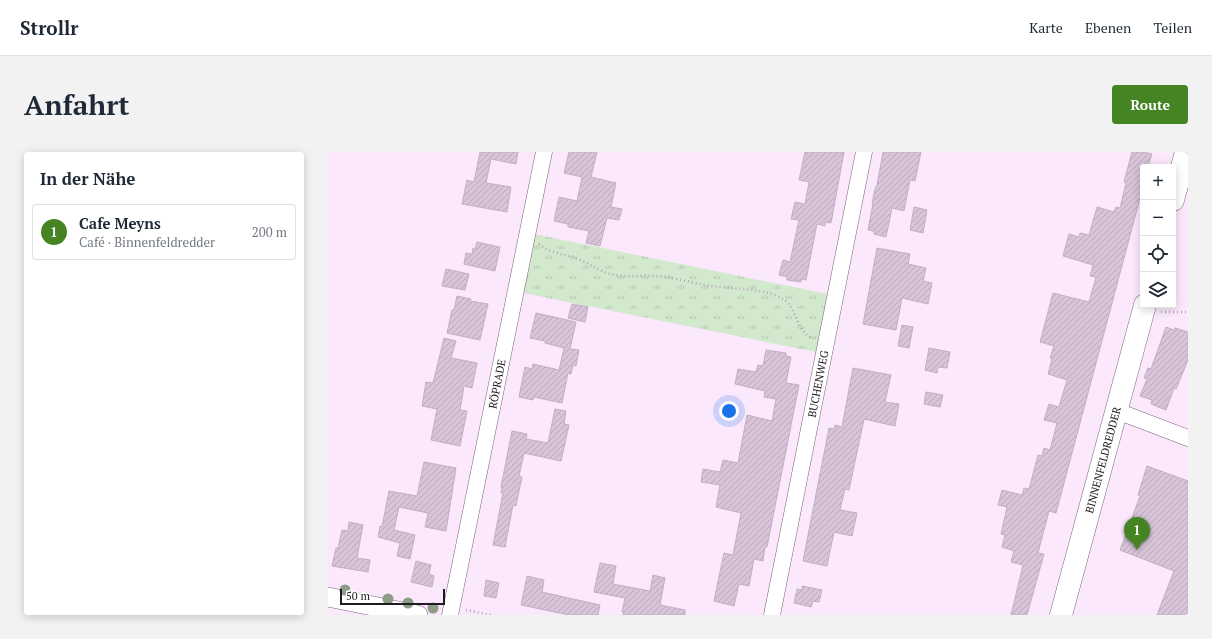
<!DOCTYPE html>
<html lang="de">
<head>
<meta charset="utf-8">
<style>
	:root { --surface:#fff; --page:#f2f2f3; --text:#1f2937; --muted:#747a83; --line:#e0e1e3; --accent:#458423 }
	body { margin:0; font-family:"PT Serif",serif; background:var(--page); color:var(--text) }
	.controls { position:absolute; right:12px; top:12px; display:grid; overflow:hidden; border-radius:4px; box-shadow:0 2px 10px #0003 }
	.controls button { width:36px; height:36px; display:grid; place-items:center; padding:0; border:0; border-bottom:1px solid var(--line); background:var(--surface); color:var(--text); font:20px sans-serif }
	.scale { position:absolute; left:12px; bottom:10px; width:105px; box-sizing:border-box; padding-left:4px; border:2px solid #1f1920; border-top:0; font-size:11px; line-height:14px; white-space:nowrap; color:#1f1920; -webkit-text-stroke:3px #fdfdfd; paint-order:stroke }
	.you { position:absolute; left:401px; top:259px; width:14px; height:14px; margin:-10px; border:3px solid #fff; border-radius:50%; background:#1a73e8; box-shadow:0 0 0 6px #1a73e833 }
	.badge { display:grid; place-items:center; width:26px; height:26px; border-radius:50%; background:var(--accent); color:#fff; font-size:13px; font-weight:700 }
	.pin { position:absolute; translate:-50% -33px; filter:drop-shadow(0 1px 2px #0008) }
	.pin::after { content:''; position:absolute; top:21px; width:14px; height:12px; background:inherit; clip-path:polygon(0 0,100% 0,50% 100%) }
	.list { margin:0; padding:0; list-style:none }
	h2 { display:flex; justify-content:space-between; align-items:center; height:52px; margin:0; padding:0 16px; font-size:17px }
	h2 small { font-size:13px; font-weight:400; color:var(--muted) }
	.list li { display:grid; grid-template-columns:26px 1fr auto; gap:12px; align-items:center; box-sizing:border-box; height:56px; margin:0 8px 8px; padding:0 8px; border:1px solid var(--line); border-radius:4px }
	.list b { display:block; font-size:15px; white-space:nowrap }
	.list p { margin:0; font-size:13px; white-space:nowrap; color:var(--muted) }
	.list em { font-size:13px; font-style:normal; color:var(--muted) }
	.icon { flex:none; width:22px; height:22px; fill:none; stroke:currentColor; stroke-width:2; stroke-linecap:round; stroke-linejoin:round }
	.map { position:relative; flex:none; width:860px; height:463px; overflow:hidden; border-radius:4px }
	header { display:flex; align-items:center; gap:24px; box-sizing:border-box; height:56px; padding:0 20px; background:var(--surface); border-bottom:1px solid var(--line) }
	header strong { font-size:19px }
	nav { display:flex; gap:22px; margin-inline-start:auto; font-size:14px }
	.intro { display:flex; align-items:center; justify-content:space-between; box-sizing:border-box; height:96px; padding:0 24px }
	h1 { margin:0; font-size:28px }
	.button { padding:10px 18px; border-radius:4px; background:var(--accent); color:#fff; font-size:14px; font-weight:700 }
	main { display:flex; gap:24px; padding:0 24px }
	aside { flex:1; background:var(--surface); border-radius:4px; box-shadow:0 2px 10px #0003 }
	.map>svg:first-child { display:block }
</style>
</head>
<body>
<header>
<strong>Strollr</strong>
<nav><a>Karte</a><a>Ebenen</a><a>Teilen</a></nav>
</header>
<div class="intro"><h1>Anfahrt</h1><a class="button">Route</a></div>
<main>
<aside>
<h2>In der Nähe<small></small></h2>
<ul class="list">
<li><span class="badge">1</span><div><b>Cafe Meyns</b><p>Café · Binnenfeldredder</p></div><em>200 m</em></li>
</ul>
</aside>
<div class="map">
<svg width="860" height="463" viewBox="0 0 860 463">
	<defs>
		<pattern id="park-tufts" width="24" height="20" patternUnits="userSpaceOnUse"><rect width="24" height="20" fill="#d2e9cd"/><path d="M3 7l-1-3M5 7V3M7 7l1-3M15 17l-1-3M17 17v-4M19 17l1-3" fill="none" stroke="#b4c7b0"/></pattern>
		<pattern id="building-hatch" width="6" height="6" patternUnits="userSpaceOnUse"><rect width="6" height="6" fill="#d7c4d8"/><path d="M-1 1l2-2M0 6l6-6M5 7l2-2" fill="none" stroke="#b8a8b9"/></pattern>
	</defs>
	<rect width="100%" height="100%" fill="#fce8fd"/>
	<path fill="url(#park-tufts)" d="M206,82L500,142L488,200L195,141Z"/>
	<path fill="url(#building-hatch)" stroke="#c0aec1" d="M152,0H190L188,12L163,7L158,31L183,35L179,60L134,52L139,28L146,30Z
		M241,0H269L263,25L288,31L283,55L294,57L291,68L279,66L272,94L258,91L261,79L240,75V72L226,69L231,45L249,49L254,25L236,21Z
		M477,0H516L503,71L497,70V74L489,72L478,128L473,127V130L459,128V125L451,123L455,108L462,110L471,68L463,67L467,50L477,52L481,30L471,28Z
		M555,0H593L587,29L582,28L576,59L564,56L558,85L546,82V79L540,78L545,52H544L547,37L549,33Z
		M804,0H815L824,2L820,15L815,14V35L728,361L721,359L710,401L716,402L699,463H683L695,413L683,410L686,399L674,395L677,383L673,382L679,355L670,353L674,338L694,343L696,336L701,337L710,303L714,304L716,296L722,298L729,271L716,268L721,252L731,255L739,228L720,222L724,207L722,206L726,194L712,190L725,141L761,150L768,125L762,124L765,113L735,104L741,82L751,85L752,81L761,83L769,55L786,60L788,55L792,56L798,31L796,30Z
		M586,55L599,58L595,81L582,78Z
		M149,90L172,95L167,119L136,112L138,101L144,102L145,96L147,97Z
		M549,96L582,102L580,112L598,116L595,129L604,131L600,152L574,146L568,178L535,172Z
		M118,117L141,122L137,138L114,134Z
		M129,144L143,147L142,149L160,152L152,188L119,181L124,158H126Z
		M244,152L260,155L257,170L240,166Z
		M208,161L248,170L242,197L251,198L248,214L245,213L243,222L240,221L234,251L206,245L205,248L191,245L197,215L204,217L205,212L231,218L236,196L217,191V189L202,186Z
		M574,173L585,175L581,196L570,194Z
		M838,175L846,178L847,176L860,180V208L848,237L846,236L838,258L823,252L824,248L812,244L819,227L816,226L820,216L823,217Z
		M116,186L128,189L123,206L149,211L144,236L136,234L132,258L139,259L132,294L103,288L109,257L94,254L98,230L105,231Z
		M601,196L622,200L619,216L610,215L609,221L597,218Z
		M438,198L458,201V204L463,205L458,231L471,233L439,395H437L435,409L426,407L421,434L411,432L406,454L386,449L396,401L405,403L413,361L388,355L392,333L373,330L375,317L392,320L395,308L410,311L419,263L444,269L448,247L436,245L437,239L407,232L410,217L428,220L430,213L435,214Z
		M525,216L563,223L557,250L571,252L567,274L536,267L521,338L517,337L512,358L529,361L524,384L506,380L499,414L475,409L501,276L506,277L507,273L514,275Z
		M598,240L615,243L612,255L596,252Z
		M227,257L238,259L236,272L241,273L233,309L196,301L191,324L194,325L191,339L188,354L185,353L177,395L165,393L175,341H173L174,336L173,335L184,279L199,282L198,287L220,291Z
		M96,310L128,316L118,379L97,375L100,361L71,355L66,378L87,383L82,407L69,404L72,391L50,385L52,374L54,375L61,339L89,344Z
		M819,314L860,329V463H829L846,419L792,398L812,344L810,343Z
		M21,370L35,373L29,406L42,408L40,420L4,414L8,396H10L14,378L20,379Z
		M88,409L103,413L101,422L106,424L104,435L83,430Z
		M272,411L288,414L285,432L322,439L325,423L337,426L332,453L357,458V463H295L296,460H294L297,446L266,440Z
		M199,424L216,428L214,440L272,453L270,463H241L193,453Z
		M158,428L171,431L168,446L156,444Z
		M474,434L494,438L491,450L485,449L483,455L466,451L469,437L474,438Z"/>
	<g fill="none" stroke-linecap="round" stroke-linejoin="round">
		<g stroke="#746374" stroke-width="17">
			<path id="minor" d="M789,259L860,286
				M122,463L216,0
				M444,463L536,0"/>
		</g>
		<g stroke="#746374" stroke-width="20">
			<path id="tertiary" d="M0,445L90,463"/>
		</g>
		<g stroke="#746374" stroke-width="23">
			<path id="secondary" d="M845,48L858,0
				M733,463L817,153"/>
		</g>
		<path stroke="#b4a5b5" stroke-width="2.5" stroke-dasharray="1 3" stroke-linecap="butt" d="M211,92C222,101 235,102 248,106C261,111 273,121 287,123C300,126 313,123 326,124C346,125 364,131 383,134C406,137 428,136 449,144C472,153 464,176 485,187
			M833,160H860
			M138,458L163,463"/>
		<use href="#minor" stroke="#fff" stroke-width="16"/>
		<use href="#tertiary" stroke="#fff" stroke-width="19"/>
		<use href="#secondary" stroke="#fff" stroke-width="22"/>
	</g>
	<g fill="#8c9c87">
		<circle cx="17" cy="438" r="5.5"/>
		<circle cx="60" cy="447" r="5.5"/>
		<circle cx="80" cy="451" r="5.5"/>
		<circle cx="105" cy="456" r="5.5"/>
	</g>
	<g text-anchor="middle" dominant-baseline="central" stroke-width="4" stroke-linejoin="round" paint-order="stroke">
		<g font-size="11" fill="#1f1920" stroke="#fdfdfd">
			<text transform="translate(169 232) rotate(-79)">RÖPRADE</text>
			<text transform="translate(490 232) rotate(-79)">BUCHENWEG</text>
			<text transform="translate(775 308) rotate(-75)">BINNENFELDREDDER</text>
		</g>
	</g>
</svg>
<div class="controls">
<button>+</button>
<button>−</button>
<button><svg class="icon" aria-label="locate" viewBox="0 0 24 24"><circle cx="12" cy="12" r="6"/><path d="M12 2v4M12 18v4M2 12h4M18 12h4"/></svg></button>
<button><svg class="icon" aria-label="layers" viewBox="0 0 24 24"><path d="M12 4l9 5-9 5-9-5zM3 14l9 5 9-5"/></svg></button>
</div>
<div class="scale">50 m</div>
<div class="you"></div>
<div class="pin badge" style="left:809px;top:398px">1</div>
</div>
</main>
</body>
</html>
